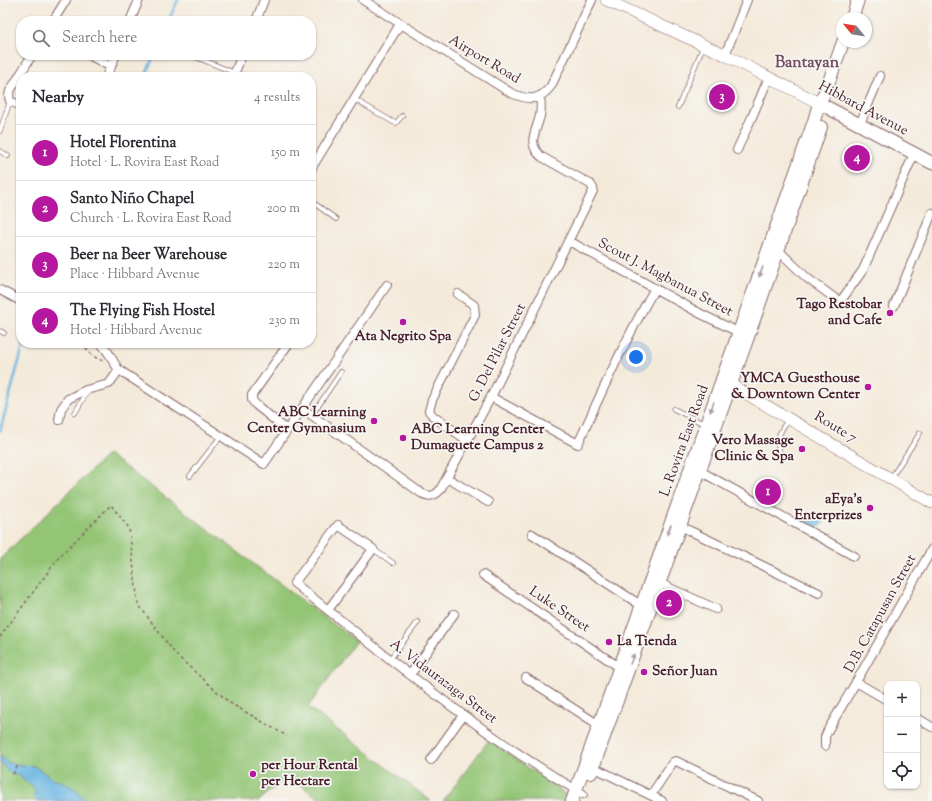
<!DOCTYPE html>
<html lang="en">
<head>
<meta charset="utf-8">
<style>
	:root { --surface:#fff; --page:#f2f2f3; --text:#2b2b33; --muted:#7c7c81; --line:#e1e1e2; --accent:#b5179e }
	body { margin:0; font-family:"Sorts Mill Goudy",serif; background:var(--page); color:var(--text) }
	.controls { position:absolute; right:12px; bottom:12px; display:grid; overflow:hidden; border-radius:8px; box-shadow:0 1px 3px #0004 }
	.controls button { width:36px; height:36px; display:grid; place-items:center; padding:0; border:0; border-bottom:1px solid var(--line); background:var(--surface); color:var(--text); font:20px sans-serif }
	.compass { position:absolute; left:836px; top:12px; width:36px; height:36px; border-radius:50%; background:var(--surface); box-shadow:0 1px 3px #0004; rotate:300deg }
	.you { position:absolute; left:636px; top:357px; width:14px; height:14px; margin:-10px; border:3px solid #fff; border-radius:50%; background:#1a73e8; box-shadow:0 0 0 6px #1a73e833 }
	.badge { display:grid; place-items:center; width:26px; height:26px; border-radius:50%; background:var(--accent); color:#fff; font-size:13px; font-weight:700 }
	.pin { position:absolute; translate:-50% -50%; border:2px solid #fff; box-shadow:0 1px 4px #0006 }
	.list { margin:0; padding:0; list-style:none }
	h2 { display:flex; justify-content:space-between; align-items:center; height:52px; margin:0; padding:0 16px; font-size:17px }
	h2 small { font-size:13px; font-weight:400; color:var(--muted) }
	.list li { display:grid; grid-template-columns:26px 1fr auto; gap:12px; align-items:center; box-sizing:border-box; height:56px; padding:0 16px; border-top:1px solid var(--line) }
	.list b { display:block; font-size:15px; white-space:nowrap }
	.list p { margin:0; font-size:13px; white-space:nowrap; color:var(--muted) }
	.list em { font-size:13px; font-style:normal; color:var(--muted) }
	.icon { flex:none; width:22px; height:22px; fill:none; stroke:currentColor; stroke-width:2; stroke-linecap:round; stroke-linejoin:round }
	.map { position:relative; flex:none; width:932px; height:801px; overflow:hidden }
	.search { position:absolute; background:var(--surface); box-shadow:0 1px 3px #0004; left:16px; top:16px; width:300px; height:44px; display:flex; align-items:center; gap:10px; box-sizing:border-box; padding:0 14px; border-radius:16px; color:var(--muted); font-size:15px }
	.panel { position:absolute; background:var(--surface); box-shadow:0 1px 3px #0004; left:16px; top:72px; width:300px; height:276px; border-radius:16px }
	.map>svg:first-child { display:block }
</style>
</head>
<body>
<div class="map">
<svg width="932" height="801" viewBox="0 0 932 801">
	<rect width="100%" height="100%" fill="#f6f6f2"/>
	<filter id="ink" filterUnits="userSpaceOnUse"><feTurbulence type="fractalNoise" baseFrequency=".025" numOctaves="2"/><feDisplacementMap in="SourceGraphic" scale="8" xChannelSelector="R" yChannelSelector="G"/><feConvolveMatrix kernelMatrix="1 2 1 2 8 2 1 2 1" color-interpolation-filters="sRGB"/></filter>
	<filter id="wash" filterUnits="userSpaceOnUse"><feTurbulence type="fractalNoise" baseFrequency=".012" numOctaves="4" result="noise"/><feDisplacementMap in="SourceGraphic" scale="16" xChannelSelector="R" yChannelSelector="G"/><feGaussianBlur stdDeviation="0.9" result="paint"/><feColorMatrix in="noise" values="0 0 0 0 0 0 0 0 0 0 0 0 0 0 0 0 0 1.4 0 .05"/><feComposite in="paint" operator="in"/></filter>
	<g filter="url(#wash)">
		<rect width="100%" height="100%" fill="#f4eada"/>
		<path fill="#93c575" stroke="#6e7250" d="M108,454L356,641L308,707L431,801H322L288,775L259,801H0V559Z
			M489,740L568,796L566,801H443Z"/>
		<path fill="#67b5e1" stroke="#586a86" d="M816,517L822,519L824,522L819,527H811L801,522V520L810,521Z
			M0,756L9,763L13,764L34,766L55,780L61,781L77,790L84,799V801H38L33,796L35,792L33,786C29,784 27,781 22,779L20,776L11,774L0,762Z"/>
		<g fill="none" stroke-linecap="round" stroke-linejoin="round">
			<path stroke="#67b5e1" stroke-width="2.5" d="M168,21L178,0
				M145,77L154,55
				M0,431L24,343"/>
		</g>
	</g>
	<g filter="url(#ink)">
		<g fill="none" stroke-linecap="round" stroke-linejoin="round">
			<g stroke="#866668" stroke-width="5.5">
				<path id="service" d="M191,55L235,73
					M354,99L393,122L396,123L402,116
					M678,107L703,47
					M0,131L10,101
					M0,151L8,156
					M311,201L336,219
					M0,331L4,333
					M674,409L704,424
					M75,413L87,392
					M312,415L341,372
					M781,454C773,440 781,431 788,419
					M190,476L221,436
					M891,478L920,433
					M373,549L393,563
					M390,659L418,622"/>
			</g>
			<g stroke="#866668" stroke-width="10">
				<path id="minor" d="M363,0L511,93C528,100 539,102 551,86L592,0
					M53,21L66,0
					M130,21L139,0
					M256,21L264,0
					M89,55L111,67
					M725,55L747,0
					M106,77L116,55
					M233,77L242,55
					M21,106L10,101L9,96L10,91L32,55
					M860,124L880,76
					M737,150L752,117L769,77
					M311,169L400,24
					M569,241L701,314L742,334
					M778,250L807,278L840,302L863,270L914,154
					M0,290L21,301
					M458,294L474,305L475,315L432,400L429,411L433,416L468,441
					M894,306L932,213
					M100,343C109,350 112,361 119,370L264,464L387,285
					M491,397L578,444C602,391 626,338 655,288
					M303,409L421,493C429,497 434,497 440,490L491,397L593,191V188L590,184L542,157C526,144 536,132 540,116C541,110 541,103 540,97
					M59,420L61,409L68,399L86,390L109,384L119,370
					M287,430L256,405L252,400V395L289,343
					M700,471L854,556
					M447,478L488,502
					M680,526L819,593
					M532,534L642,606
					M483,575L619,667
					M659,583L716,609
					M328,610L373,549L338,525L294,583C387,657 480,734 583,794
					M410,675L454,614
					M526,678L599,725
					M887,700L856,682L932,549
					M917,718L932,727
					M825,746V737L828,730L856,682
					M431,760L463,715
					M593,767L662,801
					M651,795L673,762L676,761L758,801"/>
			</g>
			<g stroke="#866668" stroke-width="12">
				<path id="tertiary" d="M606,0L725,55L819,103
					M723,380L932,503"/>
			</g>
			<g stroke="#866668" stroke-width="14">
				<path id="secondary" d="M852,18L858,0
					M819,103L932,163
					M591,773L748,337L821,127
					M572,801L814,121L819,103L826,90L843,42"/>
			</g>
			<path stroke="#866668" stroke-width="1.5" stroke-dasharray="3 3" stroke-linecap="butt" d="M83,343C87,352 95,359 104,361
				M0,637L59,557L111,505L129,528L138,604L176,655L230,703L287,736
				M13,774L18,765"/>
			<use href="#service" stroke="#fff" stroke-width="4"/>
			<use href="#minor" stroke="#fff" stroke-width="8"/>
			<use href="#tertiary" stroke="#fff" stroke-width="11"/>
			<use href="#secondary" stroke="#fff" stroke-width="12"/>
		</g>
		<defs><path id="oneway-solid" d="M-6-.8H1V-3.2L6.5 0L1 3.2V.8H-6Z"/></defs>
		<g fill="#ae9aa0">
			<use href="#oneway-solid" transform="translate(761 272) rotate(110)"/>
			<use href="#oneway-solid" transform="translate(712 407) rotate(110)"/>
			<use href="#oneway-solid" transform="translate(669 530) rotate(110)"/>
			<use href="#oneway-solid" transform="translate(632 659) rotate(-70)"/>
		</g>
	</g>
	<g fill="#b5179e" stroke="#f6f6f2" stroke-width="1.5">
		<circle cx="890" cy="313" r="4"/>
		<circle cx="403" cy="322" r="4"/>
		<circle cx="868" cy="387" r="4"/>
		<circle cx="374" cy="421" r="4"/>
		<circle cx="403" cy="438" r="4"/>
		<circle cx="802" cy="449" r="4"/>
		<circle cx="870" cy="508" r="4"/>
		<circle cx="609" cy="642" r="4"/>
		<circle cx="644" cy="672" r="4"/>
		<circle cx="253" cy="774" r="4"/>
	</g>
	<g text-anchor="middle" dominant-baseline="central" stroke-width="3.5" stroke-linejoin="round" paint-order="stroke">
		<g font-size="14" fill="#4a1f2b" stroke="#f6f6f2">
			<text transform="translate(484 60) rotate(31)">Airport Road</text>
			<text transform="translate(863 109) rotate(28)">Hibbard Avenue</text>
			<text transform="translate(665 278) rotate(28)">Scout J. Magbanua Street</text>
			<text transform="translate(498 353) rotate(-63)">G. Del Pilar Street</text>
			<text transform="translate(835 428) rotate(31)">Route 7</text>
			<text transform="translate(685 441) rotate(-70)">L. Rovira East Road</text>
			<text transform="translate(559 610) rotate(34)">Luke Street</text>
			<text transform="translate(881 614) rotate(-61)">D.B. Catapusan Street</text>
			<text transform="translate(443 682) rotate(37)">A. Vidaurazaga Street</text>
		</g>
		<g font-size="14" font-weight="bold" fill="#4a1f2b" stroke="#f6f6f2" text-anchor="end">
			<text x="882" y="305">Tago Restobar<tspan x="882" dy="16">and Cafe</tspan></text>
			<text x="403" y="337" text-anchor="middle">Ata Negrito Spa</text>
			<text x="860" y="379">YMCA Guesthouse<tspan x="860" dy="16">&amp; Downtown Center</tspan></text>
			<text x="366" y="413">ABC Learning<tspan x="366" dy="16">Center Gymnasium</tspan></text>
			<text x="411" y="430" text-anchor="start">ABC Learning Center<tspan x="411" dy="16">Dumaguete Campus 2</tspan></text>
			<text x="794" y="441">Vero Massage<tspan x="794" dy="16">Clinic &amp; Spa</tspan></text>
			<text x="862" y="500">aEya's<tspan x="862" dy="16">Enterprizes</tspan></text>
			<text x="617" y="642" text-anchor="start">La Tienda</text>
			<text x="652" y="672" text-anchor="start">Señor Juan</text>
			<text x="261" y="766" text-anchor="start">per Hour Rental<tspan x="261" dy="16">per Hectare</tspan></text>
		</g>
		<g font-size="16" font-weight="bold" fill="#744a5e" stroke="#f6f6f2">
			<text x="807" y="63">Bantayan</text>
		</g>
	</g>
</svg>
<div class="controls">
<button>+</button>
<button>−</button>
<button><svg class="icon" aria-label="locate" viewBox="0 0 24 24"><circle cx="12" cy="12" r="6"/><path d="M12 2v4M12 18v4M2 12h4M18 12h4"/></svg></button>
</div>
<svg class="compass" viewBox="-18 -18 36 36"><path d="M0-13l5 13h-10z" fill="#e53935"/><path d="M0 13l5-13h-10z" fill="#7c7c81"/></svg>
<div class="you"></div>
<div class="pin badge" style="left:768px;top:492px">1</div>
<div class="pin badge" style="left:669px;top:603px">2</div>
<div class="pin badge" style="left:722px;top:97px">3</div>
<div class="pin badge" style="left:857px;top:158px">4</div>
<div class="search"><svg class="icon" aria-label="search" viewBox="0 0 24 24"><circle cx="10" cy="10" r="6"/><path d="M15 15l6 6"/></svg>Search here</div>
<section class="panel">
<h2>Nearby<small>4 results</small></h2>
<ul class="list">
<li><span class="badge">1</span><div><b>Hotel Florentina</b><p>Hotel · L. Rovira East Road</p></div><em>150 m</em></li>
<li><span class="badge">2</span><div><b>Santo Niño Chapel</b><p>Church · L. Rovira East Road</p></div><em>200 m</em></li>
<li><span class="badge">3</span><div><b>Beer na Beer Warehouse</b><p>Place · Hibbard Avenue</p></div><em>220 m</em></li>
<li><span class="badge">4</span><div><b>The Flying Fish Hostel</b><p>Hotel · Hibbard Avenue</p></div><em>230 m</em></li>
</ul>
</section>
</div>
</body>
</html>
